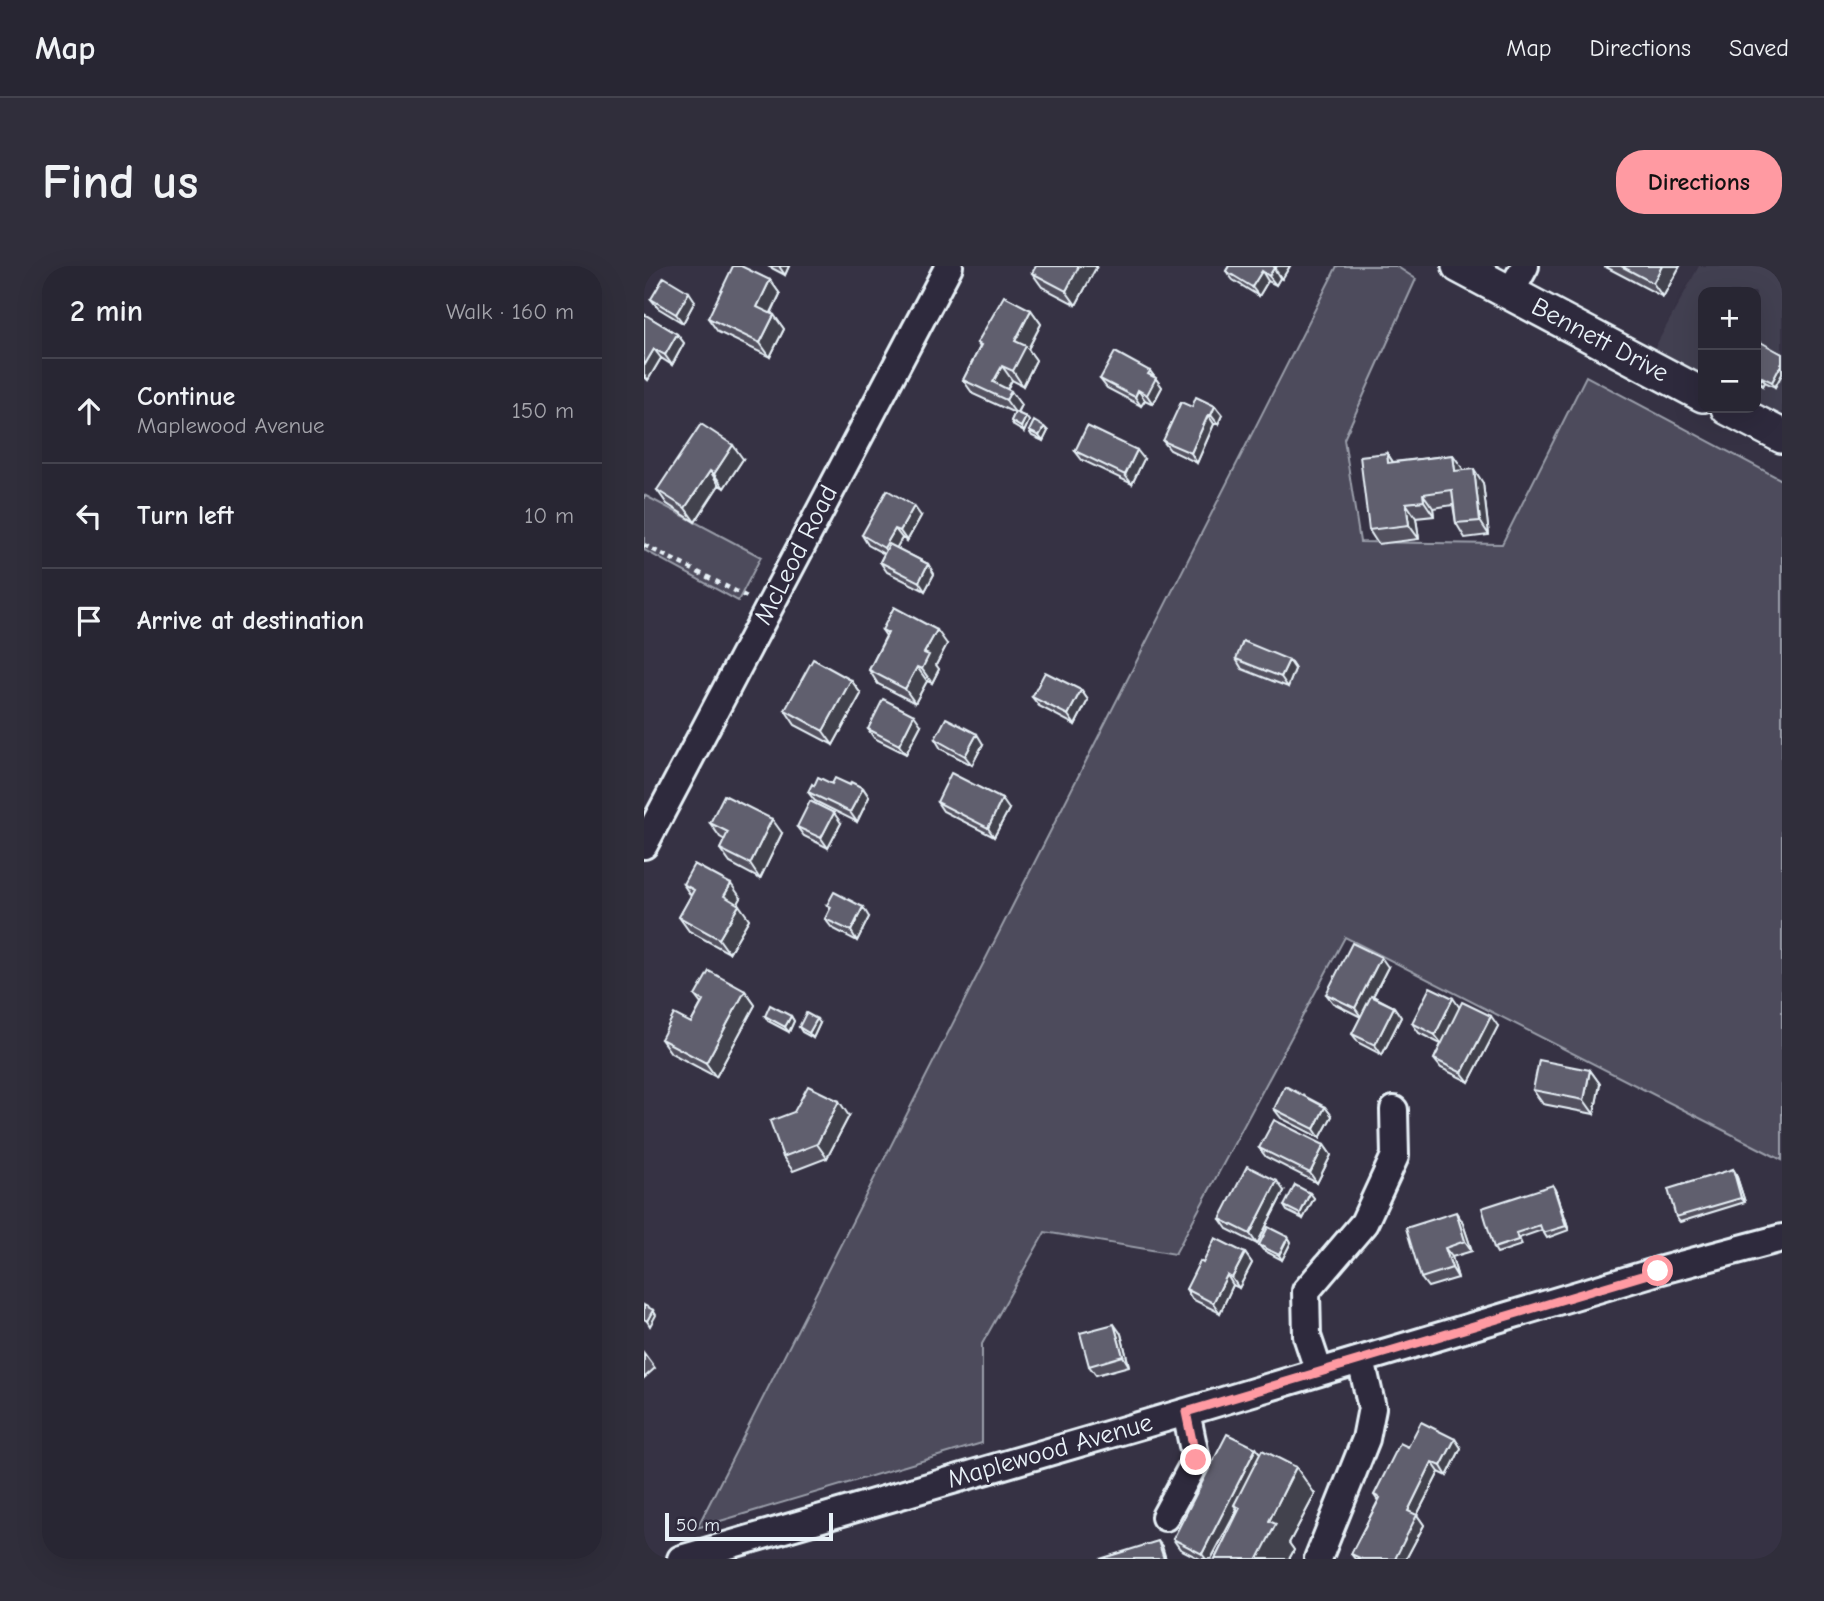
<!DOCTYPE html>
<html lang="en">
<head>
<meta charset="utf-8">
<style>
	:root { --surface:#282633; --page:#302e3b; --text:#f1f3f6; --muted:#a5a5ac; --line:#44434e; --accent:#ff9aa2 }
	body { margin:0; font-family:"Comic Neue",sans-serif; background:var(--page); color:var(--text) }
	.controls { position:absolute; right:21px; top:21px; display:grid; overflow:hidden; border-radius:14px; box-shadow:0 7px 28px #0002 }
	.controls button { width:63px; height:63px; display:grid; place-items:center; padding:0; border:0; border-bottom:2px solid var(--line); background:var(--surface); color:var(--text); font:35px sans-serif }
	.scale { position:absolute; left:21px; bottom:18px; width:168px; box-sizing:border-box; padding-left:7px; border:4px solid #e8f1f8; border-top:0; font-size:19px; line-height:24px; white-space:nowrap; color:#e8f1f8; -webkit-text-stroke:5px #2f2a3d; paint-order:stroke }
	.stop { position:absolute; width:21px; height:21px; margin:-16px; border:5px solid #ff9aa2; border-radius:50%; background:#fff }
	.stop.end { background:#ff9aa2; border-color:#fff; box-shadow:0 2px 7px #0008 }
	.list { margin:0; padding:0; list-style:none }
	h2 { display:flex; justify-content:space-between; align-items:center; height:91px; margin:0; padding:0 28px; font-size:30px }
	h2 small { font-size:23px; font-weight:400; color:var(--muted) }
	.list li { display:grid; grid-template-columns:46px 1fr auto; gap:21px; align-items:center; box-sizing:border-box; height:105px; padding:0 28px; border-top:2px solid var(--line) }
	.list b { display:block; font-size:26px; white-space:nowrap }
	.list p { margin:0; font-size:23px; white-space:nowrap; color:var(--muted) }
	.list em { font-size:23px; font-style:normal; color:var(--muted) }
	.icon { flex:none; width:38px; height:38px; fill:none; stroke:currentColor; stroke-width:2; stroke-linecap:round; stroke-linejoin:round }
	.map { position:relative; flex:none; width:1138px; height:1293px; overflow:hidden; border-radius:28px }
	header { display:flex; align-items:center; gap:42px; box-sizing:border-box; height:98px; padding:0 35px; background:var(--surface); border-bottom:2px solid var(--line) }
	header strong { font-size:33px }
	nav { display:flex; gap:38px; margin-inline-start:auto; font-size:24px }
	.intro { display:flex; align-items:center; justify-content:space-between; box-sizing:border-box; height:168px; padding:0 42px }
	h1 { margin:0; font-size:49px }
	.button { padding:18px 32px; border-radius:28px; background:var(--accent); color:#111; font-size:24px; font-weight:700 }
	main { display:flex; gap:42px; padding:0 42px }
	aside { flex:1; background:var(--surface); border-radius:28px; box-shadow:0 7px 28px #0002 }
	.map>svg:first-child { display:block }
</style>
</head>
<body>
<header>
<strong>Map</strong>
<nav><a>Map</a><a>Directions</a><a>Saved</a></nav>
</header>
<div class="intro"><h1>Find us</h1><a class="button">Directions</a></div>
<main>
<aside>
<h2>2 min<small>Walk · 160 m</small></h2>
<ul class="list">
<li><svg class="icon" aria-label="ahead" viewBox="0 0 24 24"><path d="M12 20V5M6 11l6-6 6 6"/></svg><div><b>Continue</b><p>Maplewood Avenue</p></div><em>150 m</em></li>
<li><svg class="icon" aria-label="left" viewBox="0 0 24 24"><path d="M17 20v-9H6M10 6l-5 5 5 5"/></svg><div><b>Turn left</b></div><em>10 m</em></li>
<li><svg class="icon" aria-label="arrive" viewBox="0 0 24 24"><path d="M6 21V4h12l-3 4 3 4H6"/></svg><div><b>Arrive at destination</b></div></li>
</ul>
</aside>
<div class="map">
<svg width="1138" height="1293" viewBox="0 0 1138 1293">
	<rect width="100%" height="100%" fill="#363244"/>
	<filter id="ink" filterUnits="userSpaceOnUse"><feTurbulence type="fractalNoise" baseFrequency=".0143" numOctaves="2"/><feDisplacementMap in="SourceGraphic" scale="14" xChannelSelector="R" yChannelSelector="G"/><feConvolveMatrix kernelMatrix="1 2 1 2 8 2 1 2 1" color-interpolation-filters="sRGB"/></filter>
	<g filter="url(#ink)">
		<path fill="#433f51" d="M1055,0H1138V151L1112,137V26H1059V109L1010,83Z"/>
		<path fill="#4d4b5c" stroke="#9a9eaa" stroke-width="2" d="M693,0H752L772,13L700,173L716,276L858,278L942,110L1138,214V894L701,671L531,988L401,966L338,1078V1177L53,1262Z
			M0,229L117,291L94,335L0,284Z"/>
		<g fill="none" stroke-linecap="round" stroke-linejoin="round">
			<g stroke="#e8f1f8" stroke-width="32">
				<path id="minor" d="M866,27L881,0
					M0,579L305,0
					M675,1106L663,1070L662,1025L720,957L751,890L750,844
					M521,1251L552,1194L542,1146
					M37,1293L542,1146L1014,1005L1138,972
					M674,1293L722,1173L728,1142L717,1094"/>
			</g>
			<g stroke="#e8f1f8" stroke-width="38">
				<path id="major" d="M815,0L1059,129
					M1084,142L1138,170"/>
			</g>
			<path stroke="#e8f1f8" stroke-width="4.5" stroke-dasharray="5 5" stroke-linecap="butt" d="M0,279L105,332"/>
			<use href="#minor" stroke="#2f2a3d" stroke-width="26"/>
			<use href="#major" stroke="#2f2a3d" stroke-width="33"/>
		</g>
		<path fill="#53515f" stroke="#e8f1f8" stroke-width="2" d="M124,0H145L141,9Z
			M453,0L432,39L398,21L388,7Z
			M585,0H646L638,13L636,12L632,19L624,15L615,30L589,14L582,5Z
			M960,0H1036L1019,31Z
			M126,14L136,28L127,48L130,49L140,63L126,91L74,66L64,52Z
			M7,33L51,35L39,57L14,42Z
			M387,44L397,58L384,83L392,94L379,120L368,114L363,123L377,139L373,147L382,151L385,155L380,166L370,160L367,155L371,147L329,128L319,114L336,81L333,77Z
			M0,48L33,68L40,77L28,99L17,92L4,114L0,112Z
			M1112,76L1138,88V108L1131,121L1121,116L1119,120L1112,115Z
			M506,105L518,121L509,138L501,134L497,140L463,122L456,113Z
			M571,140L578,149L574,158H570L553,197L526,184L519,175L548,141Z
			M400,161L404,165L399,175L388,170L385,165Z
			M431,185L500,193L488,218L438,194Z
			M743,187L749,196L809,189L819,204L839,217L845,269L821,272L812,257L809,239L789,242L790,250L772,252L775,273L734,278L725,264Z
			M99,193L80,222L75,219L51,256L23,238L13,224Z
			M277,250L263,275L258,272L252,282L284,298L290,308L281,325L243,306L236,296L240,288L224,279L218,269Z
			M238,364L303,378L292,399L295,403L288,417L283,415L271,437L234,418L225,404L242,370Z
			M592,393L645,394L651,403L644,421L598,403Z
			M207,414L217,428L189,479L151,459L141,444Z
			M437,424L444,434L431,459L395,440L388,431Z
			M277,459L262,488L230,472L224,463Z
			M291,473L339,478L328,499L297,483Z
			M188,518L206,519L219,522L225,531L213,556L171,535L164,526L170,520Z
			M293,536L365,543L350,571L299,545Z
			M66,557L138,567L116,613L86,597L76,583L81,574L76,571Z
			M197,557L184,582L160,570L153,561Z
			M39,618L97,632L93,638L105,653L85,687L45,665L35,651L47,630Z
			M183,639L225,651L213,675L188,662L181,653L186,643Z
			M744,701L729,730L750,741L757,751L738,789L715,777L708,768L717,751L689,737L682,728Z
			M101,725L111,739L72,811L27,787L17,773L47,757L57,738L51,730Z
			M816,742L854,760L825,816L797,802L790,793L797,778L775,767L768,757Z
			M121,750H147L150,755L145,766L124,755Z
			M176,757L169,772L158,766L155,761Z
			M946,804L956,818L950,848L899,838L889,824Z
			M681,841L688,850L676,872L637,852L630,843Z
			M205,850L183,892L149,905L139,891Z
			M680,879L687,889L673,917L622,891L615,882Z
			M1089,903L1092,908L1101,936L1036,956L1032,951Z
			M909,919L912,924L925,964L903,972L898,964L875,972L878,979L853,987L850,982Z
			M640,925L613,978L583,963L576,953Z
			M666,927L670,932L659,953L643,945L640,940Z
			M818,955L828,985L808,991L814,1012L784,1021L777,1012Z
			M644,971L647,976L638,994L619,984L615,979Z
			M601,987L608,997L595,1022L589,1019L576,1047L548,1033L542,1023L559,997Z
			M477,1068L485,1100L452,1109L445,1100Z
			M0,1087L11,1102L0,1112Z
			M811,1173L817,1182L803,1210L795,1206L773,1249L780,1259L762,1293H711L707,1288L734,1235L730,1229L764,1181Z
			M612,1182L616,1187L671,1228L645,1277L650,1284L645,1293H571L594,1246L593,1244L567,1293H556L536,1283L529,1273Z"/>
		<path fill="#43424d" stroke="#e8f1f8" stroke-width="2" d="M135,0H145L141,9Z
			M435,0H453L432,39L422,25Z
			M633,0H646L638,13L631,3Z
			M1018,0H1036L1019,31L1009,17Z
			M630,2L636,12L632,19L625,10Z
			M618,5L624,15L615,30L608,21Z
			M126,14L136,28L123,55L113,41Z
			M45,26L51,35L39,57L32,48Z
			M387,44L397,58L384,83L392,94L379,120L369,105L371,75Z
			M130,49L140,63L126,91L116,77Z
			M33,68L40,77L28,99L21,89Z
			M10,83L17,92L4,114L0,108V100Z
			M1138,97V108L1131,121L1128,116Z
			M358,100L368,114L359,131L349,116Z
			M506,105L518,121L509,138L503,129L504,108Z
			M1118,111L1121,116L1119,120L1116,115Z
			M494,124L501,134L497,140L491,131Z
			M367,125L377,139L372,148L362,134Z
			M571,140L578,149L574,158L567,149Z
			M564,149L570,158L553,197L547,187Z
			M382,151L385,155L380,166L377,161Z
			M400,161L404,165L399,175L395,170Z
			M89,179L99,193L80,222L70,208Z
			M493,184L500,193L488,218L481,209Z
			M743,187L752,201L744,197Z
			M809,189L819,203L820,219L811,205Z
			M830,203L839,217L845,269L836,255Z
			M66,205L75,219L51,256L41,242Z
			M779,228L789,242L790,250L780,235Z
			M762,237L772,252L775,273L765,259Z
			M270,240L277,250L263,275L256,265Z
			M251,263L258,272L247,292L240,282Z
			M284,298L290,308L281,325L275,316Z
			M293,364L303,378L292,399L295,403L288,417L278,403L280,387Z
			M645,394L651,403L644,421L637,411Z
			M273,401L283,415L271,437L261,423Z
			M207,414L217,428L189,479L179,465Z
			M437,424L444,434L431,459L424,449Z
			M270,449L277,459L262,488L255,479Z
			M333,468L339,478L328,499L321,490Z
			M219,522L225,531L213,556L206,546Z
			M358,533L365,543L350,571L344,562Z
			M190,547L197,557L184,582L177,572Z
			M128,553L138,567L116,613L106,598Z
			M87,618L97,632L90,645L80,630Z
			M95,639L105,653L85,687L75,673Z
			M219,641L225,651L213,675L207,665Z
			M737,691L744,701L718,752L711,742Z
			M101,725L111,739L72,811L62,797Z
			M809,732L816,742L798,778L791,769Z
			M750,741L757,751L738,789L731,779Z
			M147,750L150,755L145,766L141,761Z
			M847,750L854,760L825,816L818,807Z
			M173,753L176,757L169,772L165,767Z
			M946,804L956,818L950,848L940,834Z
			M195,835L205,850L183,892L173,878Z
			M681,841L688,850L676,872L670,863Z
			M680,879L687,889L673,917L666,907Z
			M1089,903L1092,908L1101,936L1097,932Z
			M633,915L640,925L613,978L606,968Z
			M909,919L912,924L925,964L922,960Z
			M666,927L670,932L659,953L656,948Z
			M812,946L818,955L828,985L821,975Z
			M644,971L647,976L638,994L635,989Z
			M801,982L808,991L814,1012L808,1002Z
			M601,987L608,997L595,1022L588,1012Z
			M583,1009L589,1019L576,1047L569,1037Z
			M9,1044L12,1049L6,1060L3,1055Z
			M470,1058L477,1068L485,1100L479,1090Z
			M811,1173L817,1182L803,1210L797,1200Z
			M612,1182L619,1192L590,1239L593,1244L567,1293H562L558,1288Z
			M788,1196L795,1206L773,1249L780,1259L762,1293H751L764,1245Z
			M652,1201L671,1228L645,1277L650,1284L645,1293H614L625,1255Z
			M514,1275L518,1280L522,1293H520Z"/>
		<path fill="#605e6e" stroke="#e8f1f8" stroke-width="2" d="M89,0H97L126,14L113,41L130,49L116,77L64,52Z
			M392,0H435L422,25L388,7Z
			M585,0H633L631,3L630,2L625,10L618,5L608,21L582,5Z
			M977,0H1018L1009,17Z
			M20,11L45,26L32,48L7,33Z
			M360,30L387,44L371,75L382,80L369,105L358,100L349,116L367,125L362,134L319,114L337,79L333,77Z
			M0,48L33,68L21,89L10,83L0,100Z
			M1113,74L1138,88V97L1128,116L1118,111L1116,115L1112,112V76Z
			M471,86L506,105L504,108L512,112L503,129L494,124L491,131L456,113Z
			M552,131L571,140L567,149H564L547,187L519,175L537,136L548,141Z
			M371,146L382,151L377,161L367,155Z
			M390,155L400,161L395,170L385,165Z
			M57,158L89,179L70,208L66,205L41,242L13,224Z
			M443,160L493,184L481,209L431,185Z
			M743,187L744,197L809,189L811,205L830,203L836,255L812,257L808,224L779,228L780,235L762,237L765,259L725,264L716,190Z
			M243,224L270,240L256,265L251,263L240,282L218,269Z
			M245,278L284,298L275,316L236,296Z
			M250,341L293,364L280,387L285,389L278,403L273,401L261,423L225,404L244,367L238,364Z
			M599,375L645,394L637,411L592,393Z
			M169,393L207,414L179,465L141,444Z
			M401,406L437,424L424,449L388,431Z
			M239,433L270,449L255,479L224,463Z
			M302,452L333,468L321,490L291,473Z
			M307,507L358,533L344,562L293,536Z
			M174,511L188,518L191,512L206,519L207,516L219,522L206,546L164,526L168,518L170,520Z
			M80,529L128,553L106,598L76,583L84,566L66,557Z
			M166,535L190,547L177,572L153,561Z
			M50,598L87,618L80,630L95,639L75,673L35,651L50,624L39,618Z
			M190,626L219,641L207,665L181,653L187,641L183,639Z
			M708,677L737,691L711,742L682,728Z
			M65,705L101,725L62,797L17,773L30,748L47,757L59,735L51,730Z
			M786,721L809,732L791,769L768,757Z
			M727,730L750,741L731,779L708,768Z
			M818,736L847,750L818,807L790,793Z
			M126,739L147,750L141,761L121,750Z
			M162,747L173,753L165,767L155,761Z
			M895,794L946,804L940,834L889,824Z
			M164,820L195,835L173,878L139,891L126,855L150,846Z
			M641,820L681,841L670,863L630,843Z
			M630,854L680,879L666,907L615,882Z
			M603,900L633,915L606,968L576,953Z
			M1089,903L1097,932L1032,951L1024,923Z
			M651,919L666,927L656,948L640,940Z
			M909,919L922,960L899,967L896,959L872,967L874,974L850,982L838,942Z
			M812,946L821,975L801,982L808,1002L777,1012L762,962Z
			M624,961L644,971L635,989L615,979Z
			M571,972L601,987L588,1012L583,1009L569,1037L542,1023L556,995L559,997Z
			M0,1039L9,1044L3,1055L0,1053Z
			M470,1058L479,1090L445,1100L436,1067Z
			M777,1156L811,1173L797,1200L788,1196L764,1245L773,1249L751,1293H718L707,1288L736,1232L730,1229L756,1177L764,1181Z
			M583,1168L612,1182L558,1288L529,1273Z
			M618,1184L652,1201L625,1255L632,1258L614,1293H571L596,1242L590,1239Z
			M514,1275L520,1293H456Z"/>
	</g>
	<g fill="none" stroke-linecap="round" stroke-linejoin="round" filter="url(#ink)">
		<path stroke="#ff9aa2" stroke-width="9" d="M552,1194L542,1146L1014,1005"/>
	</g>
	<g text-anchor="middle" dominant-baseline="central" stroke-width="5" stroke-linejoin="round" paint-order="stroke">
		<g font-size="26" fill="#e8f1f8" stroke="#2f2a3d">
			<text transform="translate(956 74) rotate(28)">Bennett Drive</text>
			<text transform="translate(152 289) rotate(-63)">McLeod Road</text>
			<text transform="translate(406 1185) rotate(-16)">Maplewood Avenue</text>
		</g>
	</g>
</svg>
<div class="controls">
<button>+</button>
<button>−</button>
</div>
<div class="scale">50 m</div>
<div class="stop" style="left:1014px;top:1005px"></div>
<div class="stop end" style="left:552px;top:1194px"></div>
</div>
</main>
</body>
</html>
